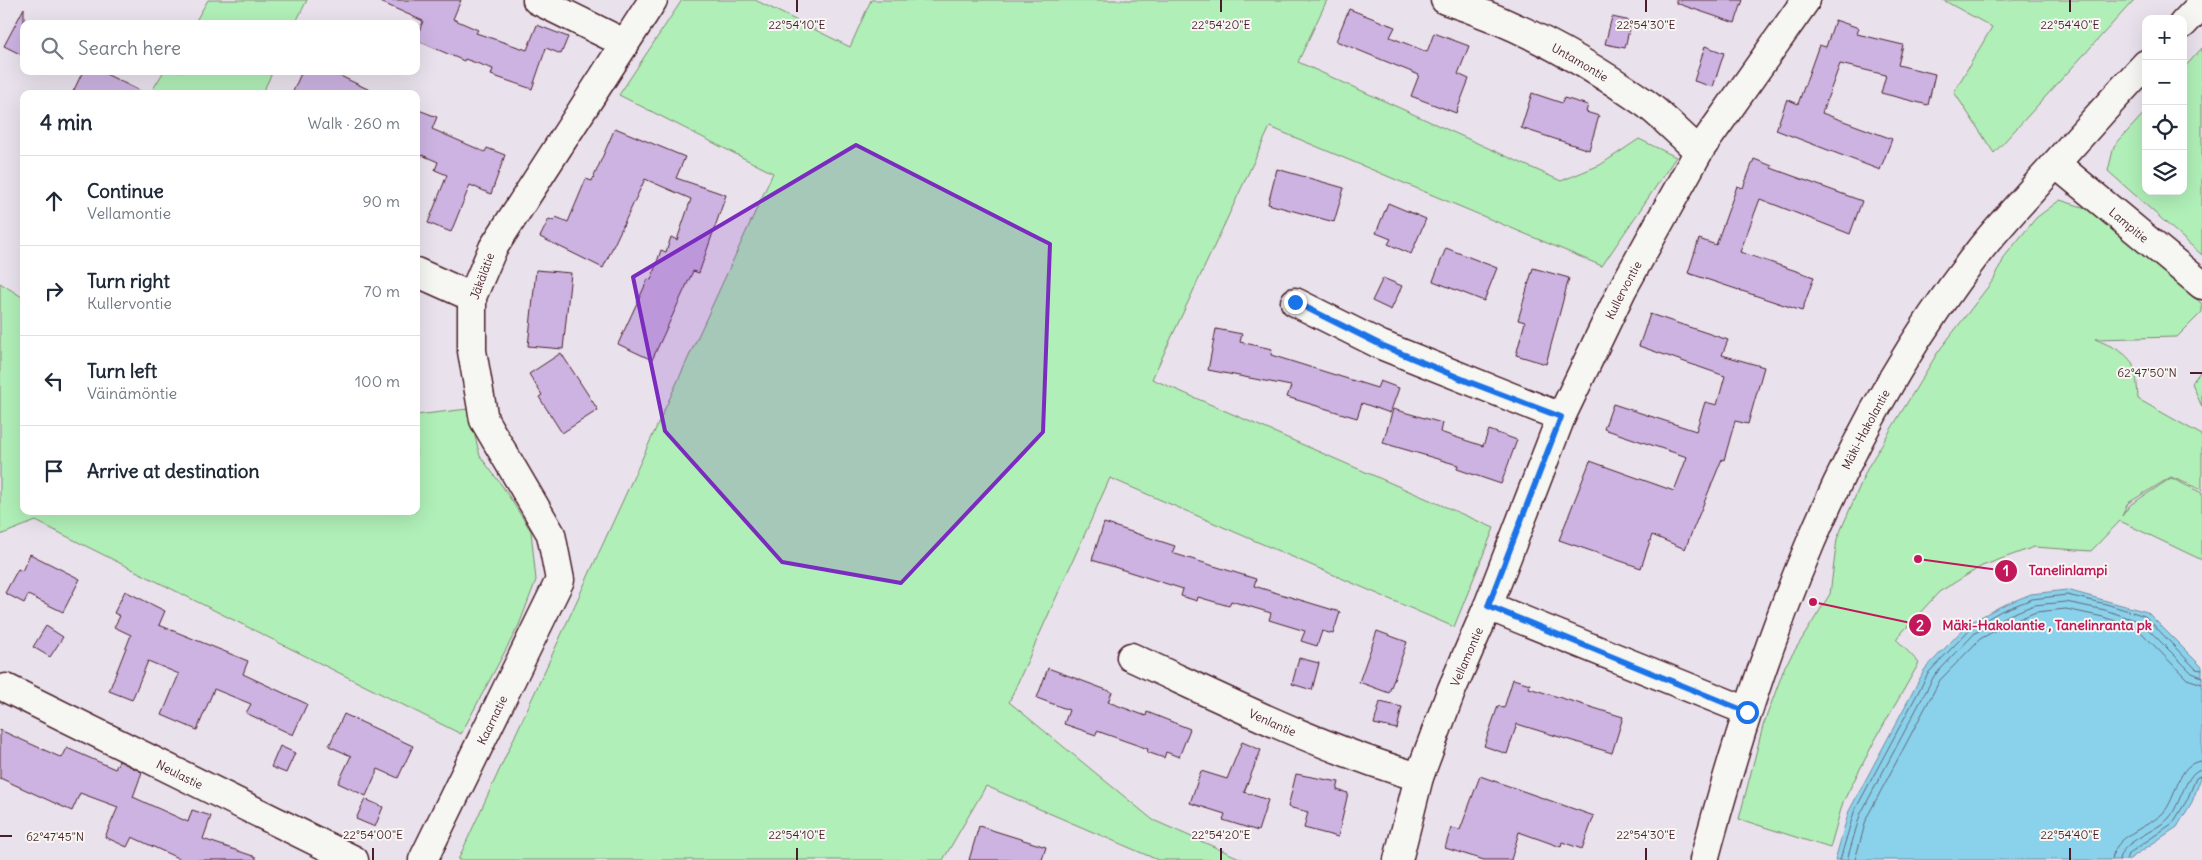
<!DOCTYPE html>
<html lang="en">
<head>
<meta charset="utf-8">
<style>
	:root { --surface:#fff; --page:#f6f6f7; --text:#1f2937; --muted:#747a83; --line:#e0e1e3 }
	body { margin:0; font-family:Delius,sans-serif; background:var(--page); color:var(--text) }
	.controls { position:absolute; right:15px; top:15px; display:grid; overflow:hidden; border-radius:10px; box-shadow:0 5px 20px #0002 }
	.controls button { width:45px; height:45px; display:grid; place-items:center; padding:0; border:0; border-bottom:1px solid var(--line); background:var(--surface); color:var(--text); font:25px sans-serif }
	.stop { position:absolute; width:15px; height:15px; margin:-11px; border:4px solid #1a73e8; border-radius:50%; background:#fff }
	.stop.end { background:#1a73e8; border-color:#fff; box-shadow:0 1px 5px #0008 }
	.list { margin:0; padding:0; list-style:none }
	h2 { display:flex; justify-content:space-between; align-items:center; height:65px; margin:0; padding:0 20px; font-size:21px }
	h2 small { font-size:16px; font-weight:400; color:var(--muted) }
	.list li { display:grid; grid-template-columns:32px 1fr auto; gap:15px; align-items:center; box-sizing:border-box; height:90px; padding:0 20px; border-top:1px solid var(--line) }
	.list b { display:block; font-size:19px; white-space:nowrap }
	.list p { margin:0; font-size:16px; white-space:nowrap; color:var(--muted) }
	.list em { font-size:16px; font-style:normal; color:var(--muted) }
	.icon { flex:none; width:28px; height:28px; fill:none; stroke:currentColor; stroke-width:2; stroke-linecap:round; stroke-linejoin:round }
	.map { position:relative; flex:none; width:2202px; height:860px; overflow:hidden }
	.search { position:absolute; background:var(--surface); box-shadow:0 5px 20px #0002; left:20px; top:20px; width:400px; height:55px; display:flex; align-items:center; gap:12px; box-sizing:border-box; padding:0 18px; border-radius:10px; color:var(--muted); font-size:19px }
	.panel { position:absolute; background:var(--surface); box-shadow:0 5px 20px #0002; left:20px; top:90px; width:400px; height:425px; border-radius:10px }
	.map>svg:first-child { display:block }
</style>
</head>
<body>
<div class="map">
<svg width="2202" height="860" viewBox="0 0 2202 860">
	<rect width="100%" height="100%" fill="#e9e2ed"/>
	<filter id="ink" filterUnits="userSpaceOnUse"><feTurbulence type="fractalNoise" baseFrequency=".02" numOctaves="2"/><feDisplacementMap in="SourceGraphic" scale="10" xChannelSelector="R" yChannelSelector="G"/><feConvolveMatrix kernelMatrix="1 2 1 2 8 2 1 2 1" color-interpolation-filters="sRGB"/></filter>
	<g filter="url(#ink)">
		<path fill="#b0efb7" stroke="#7d8771" d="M208,0H307L295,24H194Z
			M682,0H755L850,47L871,0H1327L1298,62L1561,181L1600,165L1639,139L1676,157L1602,266L1270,127L1152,379L1494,528L1454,627L1110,478L1009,702L1153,820L1244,860H1158L986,786L943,860H458L773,173L619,95Z
			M1943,0H2134L1994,153L1954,92L1992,27Z
			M2202,48V255L2108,171L2114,146L2146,111V191H2183V69Z
			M164,71H273L262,94H150Z
			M2060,200L2089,209L2154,258L2202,304V312L2177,337L2095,339C2132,355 2136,358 2138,399L2202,435V490L2171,477L2128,503L2122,516L2130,505L2171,478L2202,493V560L2120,521L2091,551L2034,547L1982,566L1939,592L1896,639L1919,663L1875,740L1843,802L1830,848L1739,819L1763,726L1785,666L1830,594L1837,539L1868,467L1938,352L1994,279L2005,256L2036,218Z
			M0,283L22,297L24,296V511H416V415L468,409L480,456L503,487L531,531L536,580L519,625L461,734L36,521L0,535Z
			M2202,369V407L2192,383Z"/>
		<path fill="#8ad2eb" stroke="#708a9e" d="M2067,590L2147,612L2202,667V775L2192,802L2177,827L2128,860H1835L1849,811L1925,669L1968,624L1999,607L2031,594Z"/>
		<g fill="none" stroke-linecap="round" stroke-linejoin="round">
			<path stroke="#646778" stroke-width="1" d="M1840,860L1854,812L1929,672L1971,628L2001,611L2032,599L2067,595L2106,604L2145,616L2196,669L2202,670
				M1847,860L1860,815L1934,676L1975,633L2004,617L2034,605L2066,602L2105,610L2141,622L2192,673L2202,677
				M1855,860L1867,817L1940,680L1980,639L2007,624L2036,612L2066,609L2103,617L2137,628L2187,679L2202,684
				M2112,860C2113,836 2147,828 2162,814C2178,799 2176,762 2202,761
				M2119,860C2120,842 2157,831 2169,818C2180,806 2186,770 2202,769
				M2126,860L2128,854L2173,823L2187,800L2196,778L2202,775"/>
		</g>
		<path fill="#ccb3e2" stroke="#4a1f2b" d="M376,0H461L453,19L478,30L476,33L527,50L537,25L568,37L561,54L546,48L532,89L491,75L493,69L465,59L464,61L416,40L423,21Z
			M1676,0H1743L1735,23L1676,3Z
			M24,8V56L4,46Z
			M1349,9L1395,27L1390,37L1427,52L1434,33L1469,46L1458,74L1469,79L1456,113L1411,96L1419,75L1336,41Z
			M1612,17L1631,21L1625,48L1605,44Z
			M1835,20L1859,28L1857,34L1903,45L1898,65L1935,74L1928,105L1881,93L1886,75L1840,64L1822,113L1892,139L1880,170L1776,130L1787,99L1798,104L1819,45L1826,47Z
			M1705,46L1724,53L1713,87L1694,81Z
			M83,71H100L146,94H72Z
			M302,71H330L378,94H292Z
			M1532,93L1562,103L1564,98L1588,105L1586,112L1599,116L1589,150L1521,128Z
			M416,109L437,117L432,129L485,152L487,148L505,155L491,194L470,185L451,232L428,223L447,175L435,170L438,162L422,155L416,167Z
			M615,128L685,157L676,178L726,195L699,273L693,271L652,360L618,344L648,279L651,280L661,250L666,252L671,237L677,240L691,199L645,179L603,268L540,237L549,219L554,221L556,217L568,222L586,179L592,181Z
			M1754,159L1772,166L1771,168L1862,201L1850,234L1760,199L1740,252L1814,277L1802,311L1688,273L1699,239L1716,245L1737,186L1743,188Z
			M1277,169L1344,188L1334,222L1268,204Z
			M1388,203L1426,219L1411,254L1388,244L1391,239L1376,233Z
			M1446,248L1497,268L1484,301L1433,281Z
			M1533,268L1569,278L1546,364L1516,355L1525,322L1518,320Z
			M536,270L571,273L563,349L528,346Z
			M1383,278L1402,286L1391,310L1372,301Z
			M1650,314L1728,340L1722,355L1764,367L1748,424L1735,421L1724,460L1722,459L1685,549L1652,535L1641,568L1559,540L1590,461L1674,491L1687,457L1604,429L1613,404L1696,431L1705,402L1717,405L1725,376L1639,346Z
			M1216,329L1242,334L1240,342L1272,349L1271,355L1377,388L1380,381L1399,388L1390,413L1362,403L1357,418L1287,397L1291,386L1208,370Z
			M561,353L598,410L562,433L539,397L542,395L529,374Z
			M1393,409L1442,423L1440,432L1483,446L1489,430L1517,440L1501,484L1457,469L1458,465L1383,443Z
			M1104,523L1175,546L1172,553L1256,579L1254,586L1340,612L1333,634L1322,631L1317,646L1301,641L1305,631L1269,620L1271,613L1231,601L1229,606L1198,597L1197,601L1181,596L1183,589L1092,560Z
			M30,554L80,579L63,612L28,595L24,603L5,593L18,569L22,571Z
			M125,591L165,611L159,625L248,661L243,674L307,704L293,735L246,713L251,704L214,689L197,730L162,715L179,674L148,661L132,700L109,691L131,635L114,627L120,616L114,613Z
			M46,626L63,637L50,657L33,647Z
			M1377,631L1407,642L1389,693L1359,682Z
			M1299,658L1319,663L1312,690L1292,684Z
			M1048,668L1112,692L1108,702L1146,716L1147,712L1190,729L1179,757L1166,752L1164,758L1147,752L1148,749L1097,731L1096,735L1064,724L1069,710L1037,698Z
			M1513,679L1530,684L1529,688L1623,717L1612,753L1517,724L1507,754L1484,746L1498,706L1504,708Z
			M1380,702L1402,707L1397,729L1374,724Z
			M344,714L413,746L398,778L378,769L366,796L338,783L351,756L329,746Z
			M0,730L62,758L67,748L115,769L119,761L142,772L133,797L188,822L192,810L211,816L203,839L256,857V860H182L132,837L127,847L105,837L118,807L80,793L72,811L0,778Z
			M1242,742L1261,750L1244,792L1268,800L1258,831L1223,820L1225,814L1190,803L1201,771L1227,779Z
			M280,746L295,753L286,773L271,767Z
			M1296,774L1339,782L1337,790L1348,793L1338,837L1304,828L1308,812L1288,807Z
			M1480,776L1594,816L1582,849L1562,842L1561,847L1519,832L1511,860H1484L1445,848L1451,828L1460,830Z
			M365,799L383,807L375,827L356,819Z
			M979,826L1046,847L1042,860H969Z"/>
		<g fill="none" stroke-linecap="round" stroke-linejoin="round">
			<g stroke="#4a1f2b" stroke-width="31">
				<g id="minor">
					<path d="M537,0L624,43"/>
					<path id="s1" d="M1445,0C1516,23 1584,60 1645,103C1664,117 1681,136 1699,151"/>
					<path d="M2183,24L2202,4"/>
					<path id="s2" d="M2056,164L2202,285"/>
					<path d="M416,272L472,297"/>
					<path d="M1295,302L1381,345L1561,417"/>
					<path d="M1488,606L1747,711"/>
					<path id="s3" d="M1131,657C1225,700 1320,748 1419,777"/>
					<path id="s4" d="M6,688L354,860"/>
					<path id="s5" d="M423,860L560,580L551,534L484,420L472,351V297L493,248L653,0"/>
					<path id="s6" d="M1398,860L1419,777L1452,689L1488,606L1561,417L1622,290L1699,151L1806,0"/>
					<path id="s7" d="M1704,860C1762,644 1840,429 1979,251C1998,227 2020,204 2040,181C2075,142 2110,102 2146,64"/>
				</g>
			</g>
			<use href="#minor" stroke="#f6f6f2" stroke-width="28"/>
		</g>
	</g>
	<g fill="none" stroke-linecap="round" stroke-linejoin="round" filter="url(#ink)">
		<path stroke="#1a73e8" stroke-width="6" d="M1295,302L1381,345L1469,382L1561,417L1488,606L1747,712"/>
	</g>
	<path fill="#7b2cbf" fill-opacity="0.2" stroke="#7b2cbf" stroke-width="4" stroke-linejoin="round" d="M856,145L1050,244L1043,432L901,583L782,562L665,431L633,277Z"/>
	<path fill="none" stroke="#4a1f2b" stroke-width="2" d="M797,0V12M1221,0V12M1646,0V12M2070,0V12M2190,373H2202M0,836H12M373,848V860M797,848V860M1221,848V860M1646,848V860M2070,848V860"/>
	<g text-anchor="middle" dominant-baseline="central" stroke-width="4" stroke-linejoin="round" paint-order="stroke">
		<g font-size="12" fill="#4a1f2b" stroke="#f6f6f2">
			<text stroke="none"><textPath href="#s1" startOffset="149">Untamontie</textPath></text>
			<text stroke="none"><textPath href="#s2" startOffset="95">Lampitie</textPath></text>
			<text transform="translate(482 276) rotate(-70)">Jäkälätie</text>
			<text stroke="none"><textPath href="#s6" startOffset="614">Kullervontie</textPath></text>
			<text stroke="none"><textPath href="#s7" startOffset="461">Mäki-Hakolantie</textPath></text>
			<text stroke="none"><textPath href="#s6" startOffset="215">Vellamontie</textPath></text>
			<text stroke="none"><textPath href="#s5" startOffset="156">Kaarnatie</textPath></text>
			<text stroke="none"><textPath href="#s3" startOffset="156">Venlantie</textPath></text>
			<text stroke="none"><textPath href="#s4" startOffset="194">Neulastie</textPath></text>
		</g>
	</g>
	<g font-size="12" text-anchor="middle" fill="#4a1f2b" stroke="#f6f6f2" stroke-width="4" stroke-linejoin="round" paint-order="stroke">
		<text x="797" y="29">22°54'10"E</text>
		<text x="1221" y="29">22°54'20"E</text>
		<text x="1646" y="29">22°54'30"E</text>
		<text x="2070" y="29">22°54'40"E</text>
		<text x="2147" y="377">62°47'50"N</text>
		<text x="373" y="839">22°54'00"E</text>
		<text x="797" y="839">22°54'10"E</text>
		<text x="1221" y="839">22°54'20"E</text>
		<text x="1646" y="839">22°54'30"E</text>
		<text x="2070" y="839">22°54'40"E</text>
		<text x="55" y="841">62°47'45"N</text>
	</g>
	<path fill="none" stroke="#c2185b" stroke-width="2" d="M1918 559L2006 571M1813 602L1920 625"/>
	<g fill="#c2185b" stroke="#f6f6f2" stroke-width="2">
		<circle cx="1918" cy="559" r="5"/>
		<circle cx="1813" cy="602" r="5"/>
		<circle cx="2006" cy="571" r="12"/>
		<circle cx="1920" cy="625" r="12"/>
	</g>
	<g font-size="15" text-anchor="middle" font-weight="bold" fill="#fff">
		<text x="2006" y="576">1</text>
		<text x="1920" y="631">2</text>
	</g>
	<g font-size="14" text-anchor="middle" font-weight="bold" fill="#c2185b" stroke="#f6f6f2" stroke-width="4" stroke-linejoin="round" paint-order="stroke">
		<text x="2068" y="575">Tanelinlampi</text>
		<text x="2047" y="630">Mäki-Hakolantie , Tanelinranta pk</text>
	</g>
</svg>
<div class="controls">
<button>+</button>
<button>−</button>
<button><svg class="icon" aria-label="locate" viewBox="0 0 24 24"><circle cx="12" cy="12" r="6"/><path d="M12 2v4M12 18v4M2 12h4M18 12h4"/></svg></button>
<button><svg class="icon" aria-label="layers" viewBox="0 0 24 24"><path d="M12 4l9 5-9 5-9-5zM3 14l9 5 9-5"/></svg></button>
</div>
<div class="stop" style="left:1747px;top:712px"></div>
<div class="stop end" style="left:1295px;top:302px"></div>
<div class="search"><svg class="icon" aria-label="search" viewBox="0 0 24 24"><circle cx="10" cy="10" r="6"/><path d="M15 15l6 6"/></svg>Search here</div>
<section class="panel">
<h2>4 min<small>Walk · 260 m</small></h2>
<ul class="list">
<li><svg class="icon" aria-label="ahead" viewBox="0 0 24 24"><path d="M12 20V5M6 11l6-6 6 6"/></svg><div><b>Continue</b><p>Vellamontie</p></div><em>90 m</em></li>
<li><svg class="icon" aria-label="right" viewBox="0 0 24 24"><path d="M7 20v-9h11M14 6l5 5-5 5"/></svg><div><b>Turn right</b><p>Kullervontie</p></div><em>70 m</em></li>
<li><svg class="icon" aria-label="left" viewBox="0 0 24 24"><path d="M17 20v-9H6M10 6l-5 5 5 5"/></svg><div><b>Turn left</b><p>Väinämöntie</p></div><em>100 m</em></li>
<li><svg class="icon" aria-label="arrive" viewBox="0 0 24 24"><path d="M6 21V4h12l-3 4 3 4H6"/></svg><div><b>Arrive at destination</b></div></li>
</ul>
</section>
</div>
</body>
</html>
